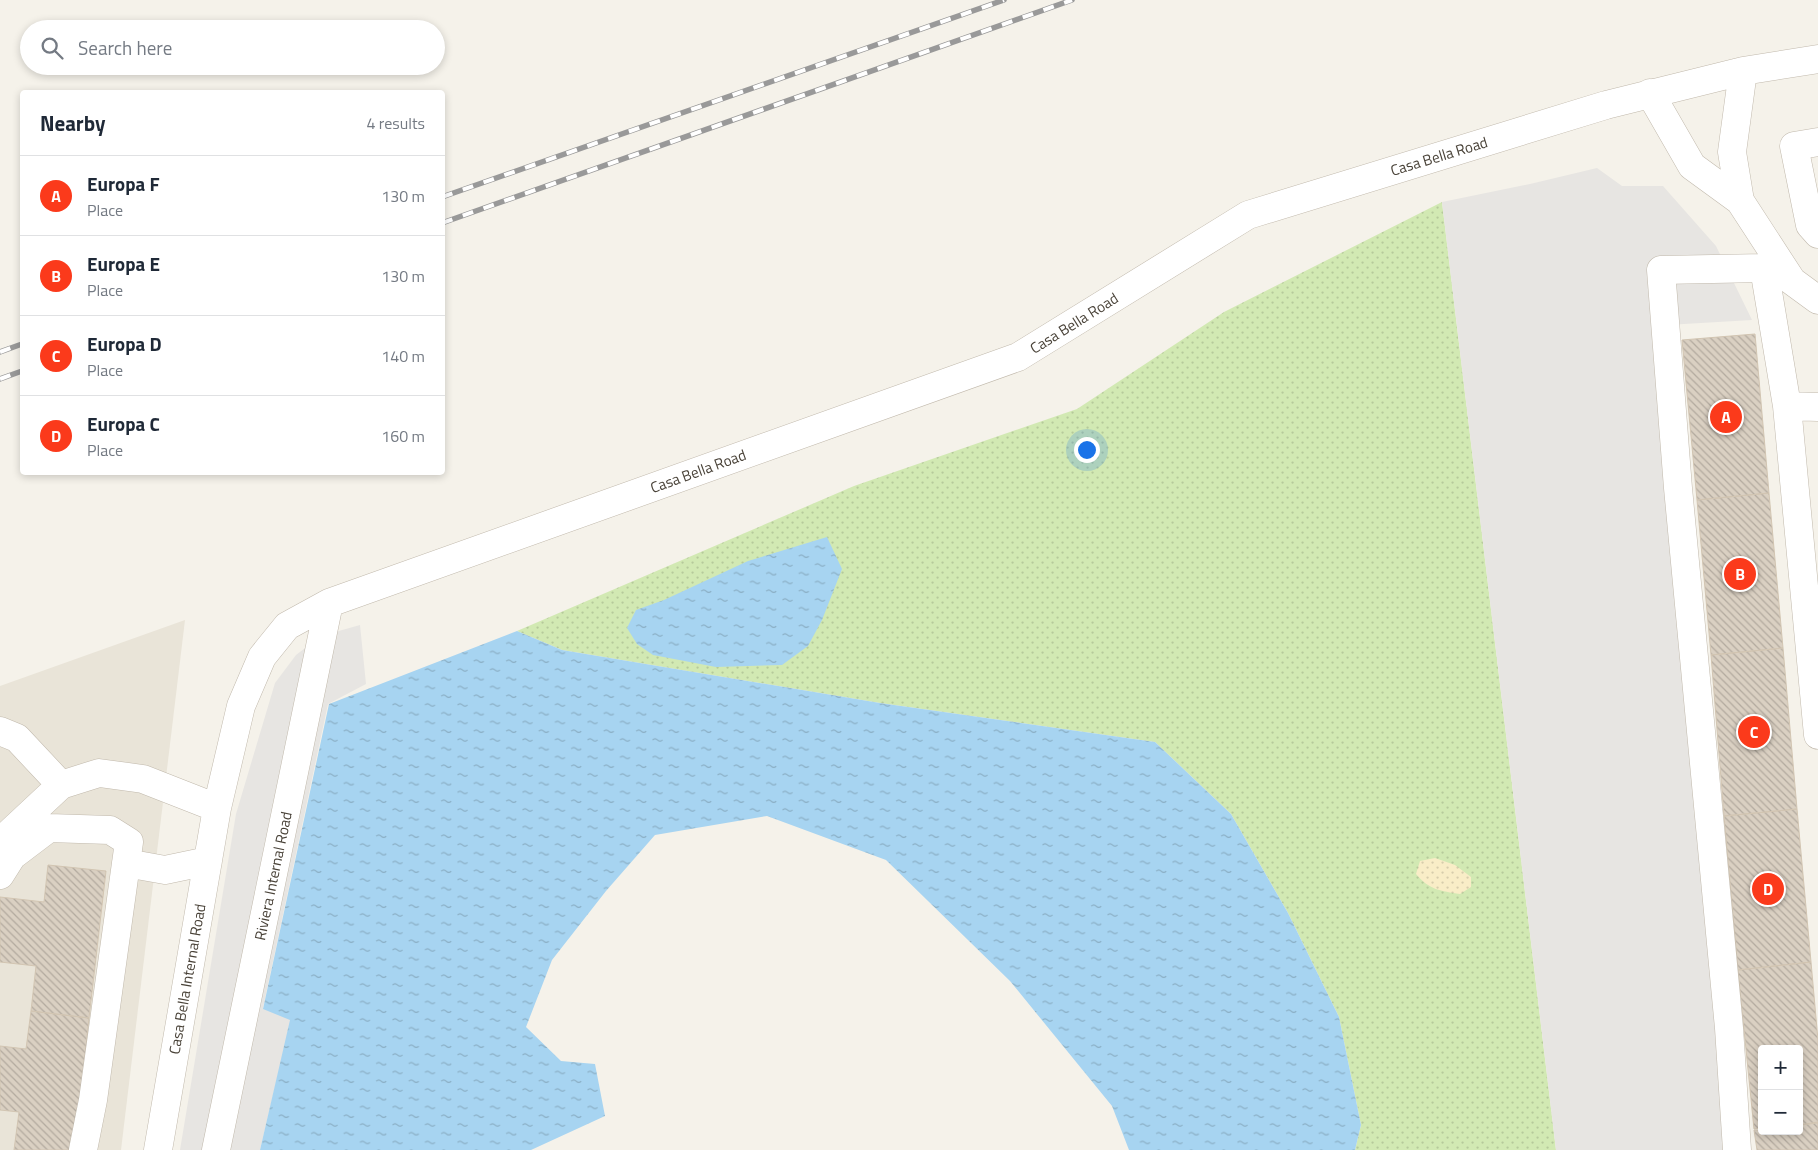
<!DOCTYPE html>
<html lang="en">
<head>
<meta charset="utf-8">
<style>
	:root { --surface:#fff; --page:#f6f6f7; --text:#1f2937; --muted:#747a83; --line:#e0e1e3; --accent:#fb3a1b }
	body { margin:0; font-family:"Titillium Web",sans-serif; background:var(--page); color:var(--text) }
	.controls { position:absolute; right:15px; bottom:15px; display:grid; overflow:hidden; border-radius:5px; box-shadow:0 2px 8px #0003 }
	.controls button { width:45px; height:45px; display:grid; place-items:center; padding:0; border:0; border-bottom:1px solid var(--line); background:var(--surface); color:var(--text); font:25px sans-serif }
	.you { position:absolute; left:1086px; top:449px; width:18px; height:18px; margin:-12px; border:4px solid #fff; border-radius:50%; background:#1a73e8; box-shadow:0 0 0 8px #1a73e833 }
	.badge { display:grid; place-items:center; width:32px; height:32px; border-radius:50%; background:var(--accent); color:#fff; font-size:16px; font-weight:700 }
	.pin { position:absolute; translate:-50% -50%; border:2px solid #fff; box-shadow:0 1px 5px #0006 }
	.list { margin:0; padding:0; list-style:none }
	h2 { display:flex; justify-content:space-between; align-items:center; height:65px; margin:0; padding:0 20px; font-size:21px }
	h2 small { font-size:16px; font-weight:400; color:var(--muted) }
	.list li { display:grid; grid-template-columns:32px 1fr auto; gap:15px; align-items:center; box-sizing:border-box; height:80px; padding:0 20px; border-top:1px solid var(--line) }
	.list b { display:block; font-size:19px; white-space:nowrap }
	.list p { margin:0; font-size:16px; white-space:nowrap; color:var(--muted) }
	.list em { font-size:16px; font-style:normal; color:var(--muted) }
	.icon { flex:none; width:28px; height:28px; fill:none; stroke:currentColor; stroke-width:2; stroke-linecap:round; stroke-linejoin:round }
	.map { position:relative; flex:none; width:1818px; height:1150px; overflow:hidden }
	.search { position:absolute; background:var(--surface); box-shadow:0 2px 8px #0003; left:20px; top:20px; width:425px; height:55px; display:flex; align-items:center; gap:12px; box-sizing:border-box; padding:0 18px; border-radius:28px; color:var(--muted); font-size:19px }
	.panel { position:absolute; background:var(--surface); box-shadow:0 2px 8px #0003; left:20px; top:90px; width:425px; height:385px; border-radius:5px }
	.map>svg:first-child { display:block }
</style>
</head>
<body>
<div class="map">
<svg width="1818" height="1150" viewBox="0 0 1818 1150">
	<defs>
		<pattern id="grass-dots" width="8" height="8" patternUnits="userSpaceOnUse" patternTransform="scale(1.25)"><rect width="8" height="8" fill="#d2e9b3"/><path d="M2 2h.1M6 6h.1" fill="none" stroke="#b6c99b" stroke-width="1.8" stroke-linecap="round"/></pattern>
		<pattern id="sand-dots" width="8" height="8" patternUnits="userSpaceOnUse" patternTransform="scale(1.25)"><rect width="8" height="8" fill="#f9edc7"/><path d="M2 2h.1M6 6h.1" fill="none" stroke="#d7ccac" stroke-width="1.8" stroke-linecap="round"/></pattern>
		<pattern id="water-ripples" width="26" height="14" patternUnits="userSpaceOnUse" patternTransform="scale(1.25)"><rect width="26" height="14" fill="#a7d4f1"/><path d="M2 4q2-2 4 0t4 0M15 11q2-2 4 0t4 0" fill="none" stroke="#8aaec4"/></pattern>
		<pattern id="building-back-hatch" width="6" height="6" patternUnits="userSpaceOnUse" patternTransform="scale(1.25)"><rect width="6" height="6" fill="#dad0c2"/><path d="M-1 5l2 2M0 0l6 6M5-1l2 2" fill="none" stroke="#b3aa9f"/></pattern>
	</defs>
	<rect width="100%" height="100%" fill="#f5f2ea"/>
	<path fill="#e9e4d8" d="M185,620L121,1150H0V686Z"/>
	<path fill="url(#grass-dots)" d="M1442,202L1556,1150H1355L1361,1125L1339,1017L1288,913L1231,814L1155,742L880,703L562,650L517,631L854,486L1077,409L1224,312Z"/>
	<path fill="url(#sand-dots)" d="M1435,858L1455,865L1471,877V887L1460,894C1441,891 1429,890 1416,874L1420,861Z"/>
	<path fill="#e7e5e2" d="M1597,168L1622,186H1663L1716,246L1752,320L1667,325L1745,1150H1556L1442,202L1530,184Z
		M360,625L366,684L328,704L263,1008L291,1019L260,1150H180L236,814L275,683L296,655L321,636Z"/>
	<path fill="url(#water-ripples)" d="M827,537L842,569L822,620L808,646L782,665L716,667L653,655L637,644L627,628L636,610L664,600L748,561Z
		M517,631L562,650L880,703L1155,742L1231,814L1288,913L1339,1017L1361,1125L1355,1150H1129L1112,1106L1010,981L886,860L767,816L655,835L606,891L552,960L526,1027L561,1061L595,1064L605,1116L531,1150H260L290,1020L263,1009L329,704Z"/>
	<path fill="url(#building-back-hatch)" stroke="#d2c5b2" d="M1755,334L1769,493L1697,500L1682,340Z
		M1769,493L1783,648L1711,655L1697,500Z
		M1783,648L1797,809L1724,816L1711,655Z
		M1797,809L1811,962L1738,970L1724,816Z
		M48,865L106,871L89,1018L31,1011L36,966L0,962V897L44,902Z
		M1811,962L1818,1040V1123L1799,1125V1049H1762V1128L1754,1129L1738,970Z
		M31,1011L89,1018L75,1150H14L19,1112L0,1110V1046L26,1049Z
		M1818,1122V1150H1757L1754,1130L1799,1131V1125Z"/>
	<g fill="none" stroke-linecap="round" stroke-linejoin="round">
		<g stroke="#c1b9ac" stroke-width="29">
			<path id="minor" d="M1650,93L1692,166L1740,201L1792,281L1818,300
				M1818,142L1794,146L1810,225L1818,234
				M1740,201L1732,152L1743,71
				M1764,268L1787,406L1818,735
				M1787,406L1818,407
				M0,731L17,738L61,785
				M0,842L61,785L99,773L143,779L217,808
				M126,863L165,870L208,861
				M0,875L12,856L49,828L110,830L129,842L93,1100L83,1150
				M158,1150L217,808L241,706L262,657L287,626L329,603L1018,357L1248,215L1606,105L1743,71L1818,59
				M216,1150L329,603
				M1737,1150L1729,1028L1678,488L1661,270L1764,268L1781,265"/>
		</g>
		<use href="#minor" stroke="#fff" stroke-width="28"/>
		<g stroke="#999" stroke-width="5.5">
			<path id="rail" d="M442,197L1004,0
				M442,223L1072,0
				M0,352L22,344
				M0,379L22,371"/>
		</g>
		<use href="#rail" stroke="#fff" stroke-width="4" stroke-dasharray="11" stroke-linecap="butt"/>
	</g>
	<g text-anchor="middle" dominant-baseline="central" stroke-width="4" stroke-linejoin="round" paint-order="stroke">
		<g font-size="15" fill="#494238" stroke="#fff">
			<text transform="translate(1439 156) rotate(-17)">Casa Bella Road</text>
			<text transform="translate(1074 323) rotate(-32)">Casa Bella Road</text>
			<text transform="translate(698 471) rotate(-20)">Casa Bella Road</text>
			<text transform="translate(273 876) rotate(-78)">Riviera Internal Road</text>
			<text transform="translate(187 979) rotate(-80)">Casa Bella Internal Road</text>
		</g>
	</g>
</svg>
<div class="controls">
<button>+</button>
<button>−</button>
</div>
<div class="you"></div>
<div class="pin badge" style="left:1726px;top:417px">A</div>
<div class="pin badge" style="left:1740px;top:574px">B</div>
<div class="pin badge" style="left:1754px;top:732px">C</div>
<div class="pin badge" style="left:1768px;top:889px">D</div>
<div class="search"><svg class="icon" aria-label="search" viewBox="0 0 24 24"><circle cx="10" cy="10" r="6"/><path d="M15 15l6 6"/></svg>Search here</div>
<section class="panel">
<h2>Nearby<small>4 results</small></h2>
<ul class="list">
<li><span class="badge">A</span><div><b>Europa F</b><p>Place</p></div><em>130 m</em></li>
<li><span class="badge">B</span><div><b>Europa E</b><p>Place</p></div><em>130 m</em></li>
<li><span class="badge">C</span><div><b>Europa D</b><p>Place</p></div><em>140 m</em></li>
<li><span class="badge">D</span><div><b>Europa C</b><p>Place</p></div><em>160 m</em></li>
</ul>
</section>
</div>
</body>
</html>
